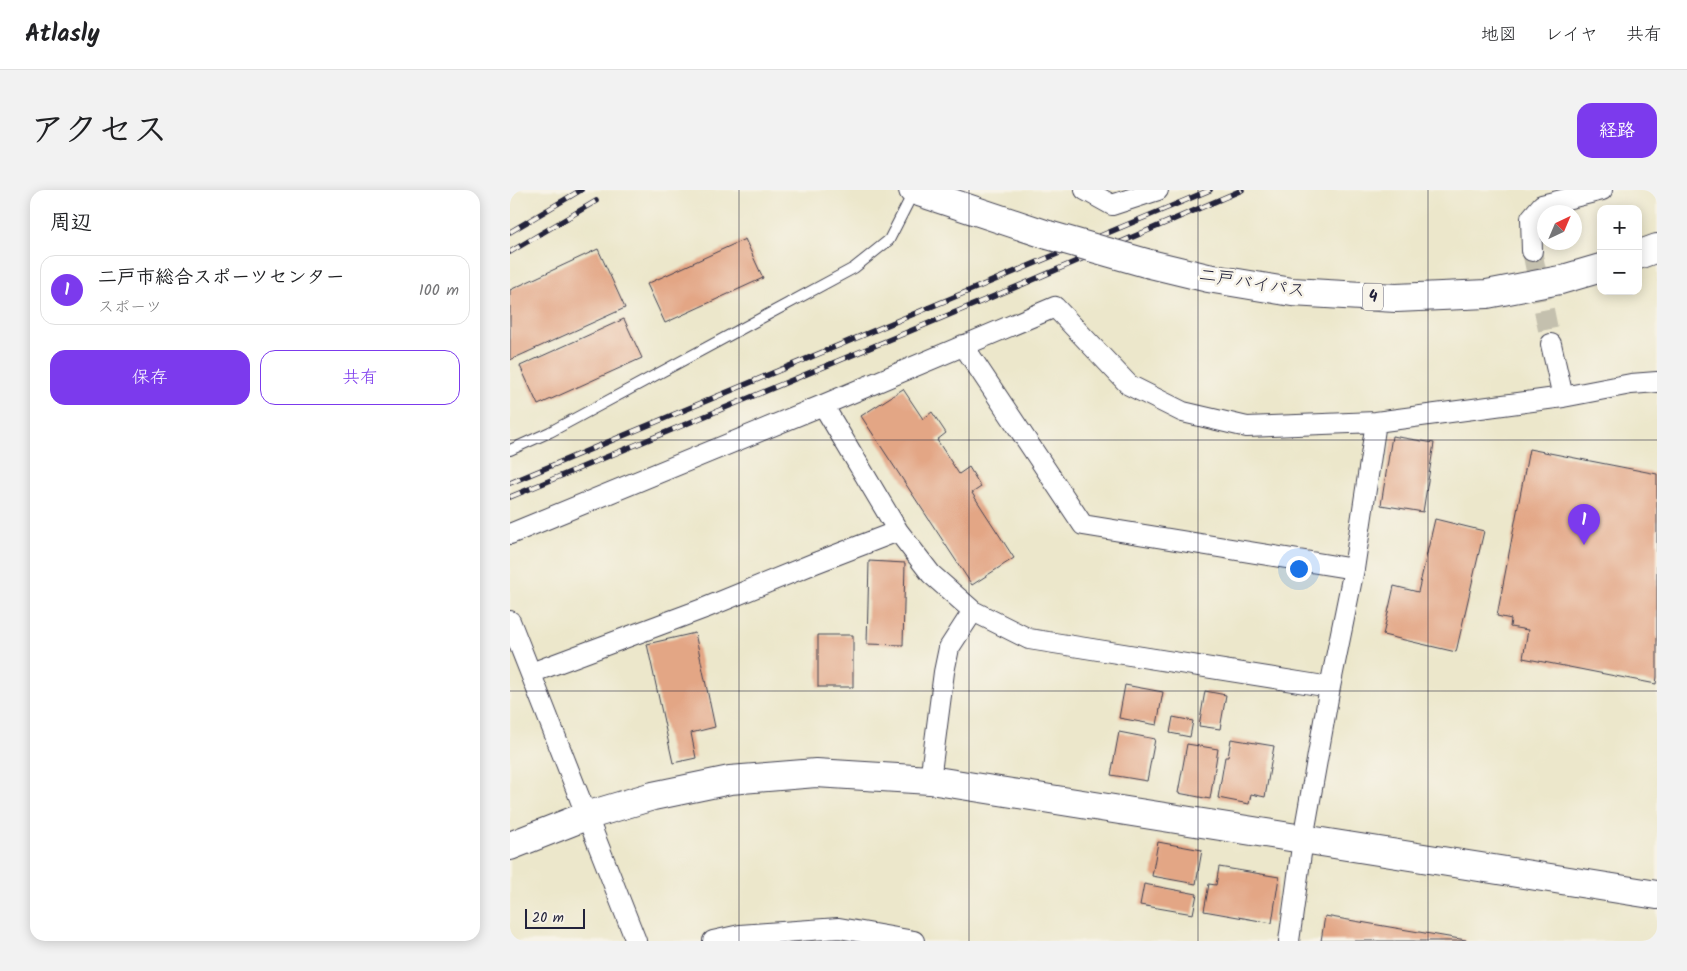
<!DOCTYPE html>
<html lang="ja">
<head>
<meta charset="utf-8">
<style>
	:root { --surface:#fff; --page:#f2f2f2; --text:#202124; --muted:#757577; --line:#e0e0e0; --accent:#7c3aed }
	body { margin:0; font-family:Kalam,"Klee One",sans-serif; background:var(--page); color:var(--text) }
	.controls { position:absolute; right:15px; top:15px; display:grid; overflow:hidden; border-radius:10px; box-shadow:0 2px 12px #0003 }
	.controls button { width:45px; height:45px; display:grid; place-items:center; padding:0; border:0; border-bottom:1px solid var(--line); background:var(--surface); color:var(--text); font:25px sans-serif }
	.compass { position:absolute; left:1027px; top:15px; width:45px; height:45px; border-radius:50%; background:var(--surface); box-shadow:0 2px 12px #0003; rotate:44deg }
	.scale { position:absolute; left:15px; bottom:12px; width:60px; box-sizing:border-box; padding-left:5px; border:2px solid #22223b; border-top:0; font-size:14px; line-height:18px; white-space:nowrap; color:#22223b; -webkit-text-stroke:4px #f7f3e8; paint-order:stroke }
	.you { position:absolute; left:788px; top:378px; width:18px; height:18px; margin:-12px; border:4px solid #fff; border-radius:50%; background:#1a73e8; box-shadow:0 0 0 8px #1a73e833 }
	.badge { display:grid; place-items:center; width:32px; height:32px; border-radius:50%; background:var(--accent); color:#fff; font-size:16px; font-weight:700 }
	.pin { position:absolute; translate:-50% -41px; filter:drop-shadow(0 1px 2px #0008) }
	.pin::after { content:''; position:absolute; top:26px; width:18px; height:15px; background:inherit; clip-path:polygon(0 0,100% 0,50% 100%) }
	.list { margin:0; padding:0; list-style:none }
	h2 { display:flex; justify-content:space-between; align-items:center; height:65px; margin:0; padding:0 20px; font-size:21px }
	h2 small { font-size:16px; font-weight:400; color:var(--muted) }
	.list li { display:grid; grid-template-columns:32px 1fr auto; gap:15px; align-items:center; box-sizing:border-box; height:70px; margin:0 10px 10px; padding:0 10px; border:1px solid var(--line); border-radius:15px }
	.list b { display:block; font-size:19px; white-space:nowrap }
	.list p { margin:0; font-size:16px; white-space:nowrap; color:var(--muted) }
	.list em { font-size:16px; font-style:normal; color:var(--muted) }
	.actions { display:flex; gap:10px; padding:15px 20px }
	.actions a { flex:1; padding:11px 0; border:1px solid var(--accent); border-radius:15px; text-align:center; font-size:18px; color:var(--accent) }
	.actions .main { background:var(--accent); color:#fff }
	.map { position:relative; flex:none; width:1147px; height:751px; overflow:hidden; border-radius:15px }
	header { display:flex; align-items:center; gap:30px; box-sizing:border-box; height:70px; padding:0 25px; background:var(--surface); border-bottom:1px solid var(--line) }
	header strong { font-size:24px }
	nav { display:flex; gap:28px; margin-inline-start:auto; font-size:18px }
	.intro { display:flex; align-items:center; justify-content:space-between; box-sizing:border-box; height:120px; padding:0 30px }
	h1 { margin:0; font-size:35px }
	.button { padding:12px 22px; border-radius:15px; background:var(--accent); color:#fff; font-size:18px; font-weight:700 }
	main { display:flex; gap:30px; padding:0 30px }
	aside { flex:1; background:var(--surface); border-radius:15px; box-shadow:0 2px 12px #0003 }
	.map>svg:first-child { display:block }
</style>
</head>
<body>
<header>
<strong>Atlasly</strong>
<nav><a>地図</a><a>レイヤ</a><a>共有</a></nav>
</header>
<div class="intro"><h1>アクセス</h1><a class="button">経路</a></div>
<main>
<aside>
<h2>周辺<small></small></h2>
<ul class="list">
<li><span class="badge">1</span><div><b>二戸市総合スポーツセンター</b><p>スポーツ</p></div><em>100 m</em></li>
</ul>
<div class="actions"><a class="main">保存</a><a>共有</a></div>
</aside>
<div class="map">
<svg width="1147" height="751" viewBox="0 0 1147 751">
	<rect width="100%" height="100%" fill="#f7f3e8"/>
	<filter id="ink" filterUnits="userSpaceOnUse"><feTurbulence type="fractalNoise" baseFrequency=".02" numOctaves="2"/><feDisplacementMap in="SourceGraphic" scale="10" xChannelSelector="R" yChannelSelector="G"/><feConvolveMatrix kernelMatrix="1 2 1 2 8 2 1 2 1" color-interpolation-filters="sRGB"/></filter>
	<filter id="wash" filterUnits="userSpaceOnUse"><feTurbulence type="fractalNoise" baseFrequency=".0096" numOctaves="4" result="noise"/><feDisplacementMap in="SourceGraphic" scale="20" xChannelSelector="R" yChannelSelector="G"/><feGaussianBlur stdDeviation="1.12" result="paint"/><feColorMatrix in="noise" values="0 0 0 0 0 0 0 0 0 0 0 0 0 0 0 0 0 1.4 0 .05"/><feComposite in="paint" operator="in"/></filter>
	<g filter="url(#wash)">
		<rect width="100%" height="100%" fill="#ece7cb"/>
		<g id="blocks">
			<path fill="#e3a685" d="M235,49L253,88L155,133L137,94Z
				M88,59L115,118L0,170V100Z
				M114,129L132,168L28,215L10,176Z
				M393,199L413,229L422,222L436,243L427,250L449,284L459,277L471,297L462,303L504,368L462,395L351,226Z
				M882,246L924,253L913,322L871,315Z
				M1019,259L1147,284V487L1146,494L1013,468L1018,440L1000,437L1001,429L987,426Z
				M925,329L974,341L946,462L873,445L884,396L908,402Z
				M359,371L395,373L393,455L357,454Z
				M185,443L205,537L181,543L186,568L163,573L137,454Z
				M308,445H343V497H308Z
				M615,495L653,502L647,535L609,528Z
				M695,501L716,505L710,539L689,536Z
				M663,527L683,531L680,547L660,543Z
				M609,542L645,549L637,591L601,585Z
				M721,549L764,556L755,607L741,604L739,614L708,608L715,567H718Z
				M677,554L708,559L700,609L668,603Z
				M648,652L692,660L686,694L642,686Z
				M709,677L769,687L762,733L694,721L699,694L706,695Z
				M634,694L687,704L683,724L630,715Z
				M815,726L956,750V751H811Z"/>
		</g>
	</g>
	<g filter="url(#ink)">
		<use href="#blocks" fill-opacity="0" stroke="#404051" stroke-width="1"/>
		<g fill="none" stroke-linecap="round" stroke-linejoin="round">
			<path stroke="#c4c0ae" stroke-width="20" stroke-dasharray="20 10" stroke-linecap="butt" d="M1022,61L1041,154"/>
			<g stroke="#404051" stroke-width="12">
				<path id="lane" d="M0,260L40,242L344,78L379,50L404,1"/>
			</g>
			<g stroke="#404051" stroke-width="22">
				<path id="street" d="M575,0L602,15L648,0
					M1022,61L1021,28L1032,15L1092,0
					M1041,154L1053,207
					M453,155L573,335L844,379
					M313,215L388,341L421,384L463,421L519,449L820,497
					M0,344L313,215L545,117L619,195L673,222L737,237L866,232L1053,207L1121,194L1147,192
					M0,431L126,751
					M21,483L195,418L305,373L388,341
					M420,590L434,482L439,458L463,421
					M203,751L230,745L329,738L404,751
					M779,751L793,649L820,497L844,379L866,232"/>
			</g>
			<g stroke="#404051" stroke-width="30">
				<path id="secondary" d="M0,656L76,626L143,606L220,590L306,583L420,590L1147,705"/>
			</g>
			<g stroke="#404051" stroke-width="30">
				<path id="highway" d="M403,0L538,45
					M1128,65L1147,58
					M636,73L698,88L782,102L886,108L977,104L1050,90L1091,78"/>
			</g>
			<use href="#lane" stroke="#fff" stroke-width="10"/>
			<use href="#street" stroke="#fff" stroke-width="20"/>
			<use href="#secondary" stroke="#fff" stroke-width="28"/>
			<use href="#highway" stroke="#fff" stroke-width="28"/>
			<g stroke="#22223b" stroke-width="5.5">
				<path id="rail" d="M0,42L71,0
					M0,62L86,11
					M0,293L700,0
					M0,307L511,95L732,0"/>
			</g>
			<use href="#rail" stroke="#f7f3e8" stroke-width="4" stroke-dasharray="11" stroke-linecap="butt"/>
			<g stroke="#404051" stroke-width="30" stroke-linecap="butt">
				<path id="highway-bridge" d="M538,45L636,73"/>
			</g>
			<use href="#highway-bridge" stroke="#fff" stroke-width="28"/>
		</g>
	</g>
	<path fill="none" stroke="#22223b" stroke-width="1" stroke-opacity="0.55" d="M229,0V751M459,0V751M688,0V751M918,0V751M0,250H1147M0,501H1147"/>
	<g text-anchor="middle" dominant-baseline="central" stroke-width="5" stroke-linejoin="round" paint-order="stroke">
		<rect fill="#f7f3e8" stroke="#62616f" stroke-width="1" x="853" y="93.5" width="20" height="27" rx="4"/>
		<g font-size="16" font-weight="bold" fill="#22223b">
			<text x="863" y="107">4</text>
		</g>
		<g font-size="18" fill="#22223b" stroke="#f7f3e8">
			<text transform="translate(742 94) rotate(9)">二戸バイパス</text>
		</g>
	</g>
</svg>
<div class="controls">
<button>+</button>
<button>−</button>
</div>
<svg class="compass" viewBox="-18 -18 36 36"><path d="M0-13l5 13h-10z" fill="#e53935"/><path d="M0 13l5-13h-10z" fill="#757577"/></svg>
<div class="scale">20 m</div>
<div class="you"></div>
<div class="pin badge" style="left:1074px;top:355px">1</div>
</div>
</main>
</body>
</html>
